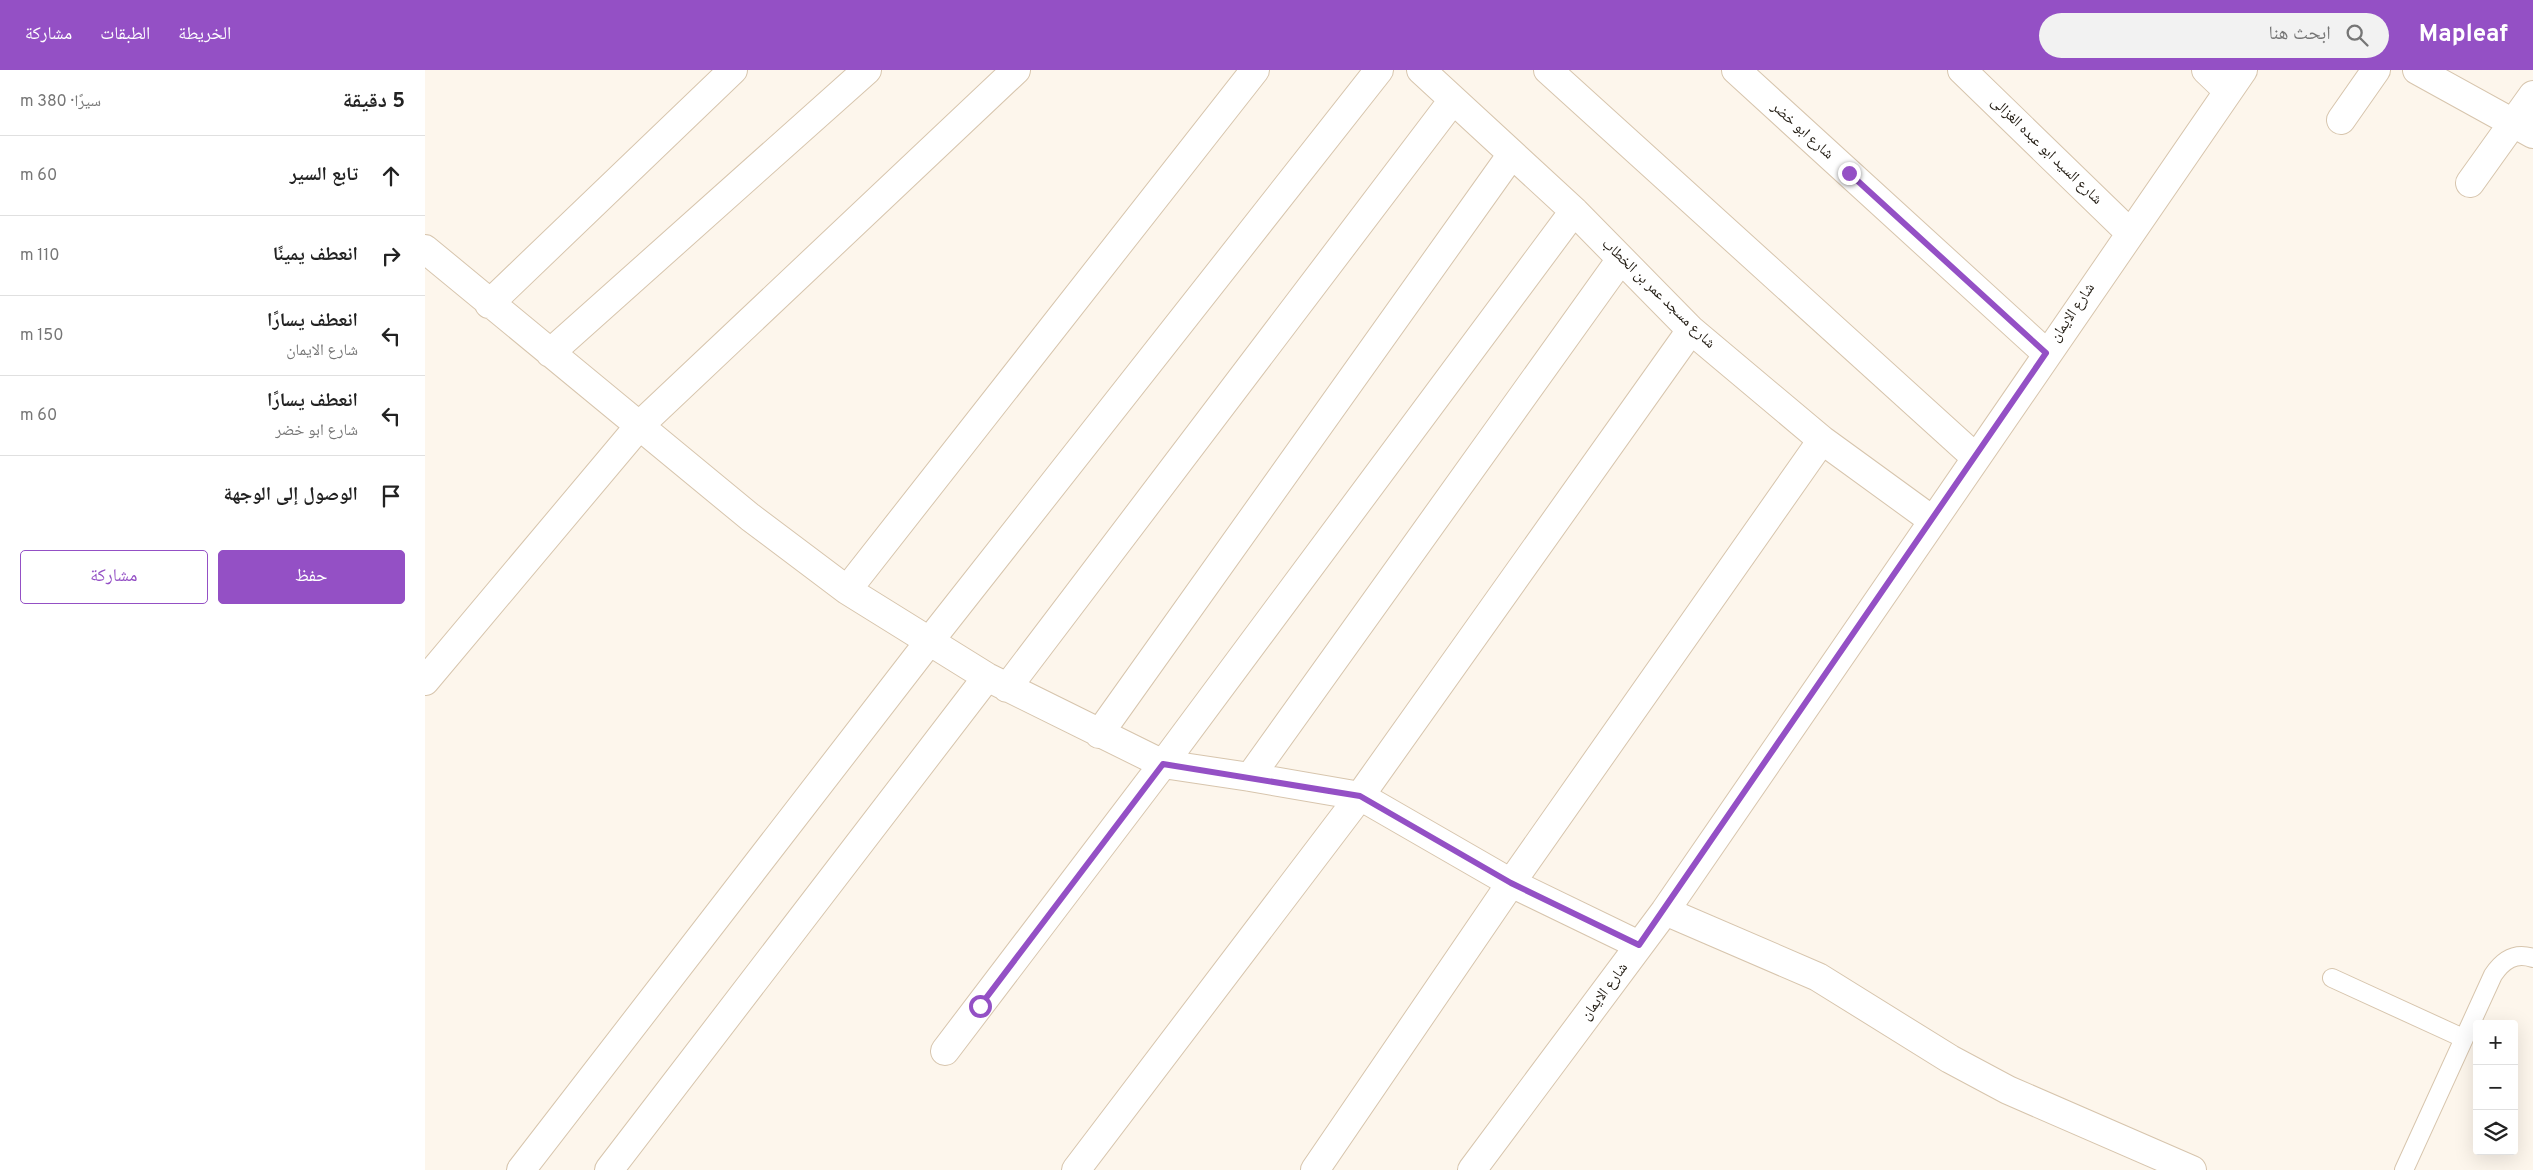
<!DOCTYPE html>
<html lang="ar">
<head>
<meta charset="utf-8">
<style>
	:root { --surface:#fff; --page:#f2f2f2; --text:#222; --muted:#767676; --line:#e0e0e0; --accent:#9450c5 }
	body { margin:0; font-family:Overpass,"Noto Naskh Arabic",sans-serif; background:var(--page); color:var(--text); direction:rtl }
	.controls { position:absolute; right:15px; bottom:15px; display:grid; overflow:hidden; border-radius:5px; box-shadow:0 5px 20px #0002 }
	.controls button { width:45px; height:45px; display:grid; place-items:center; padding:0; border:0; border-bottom:1px solid var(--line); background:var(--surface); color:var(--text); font:25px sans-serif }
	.stop { position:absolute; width:15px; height:15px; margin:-11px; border:4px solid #9450c5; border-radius:50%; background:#fff }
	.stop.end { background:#9450c5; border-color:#fff; box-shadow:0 1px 5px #0008 }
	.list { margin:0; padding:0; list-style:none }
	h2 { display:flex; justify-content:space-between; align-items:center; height:65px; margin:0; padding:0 20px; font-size:21px }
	h2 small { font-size:16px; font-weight:400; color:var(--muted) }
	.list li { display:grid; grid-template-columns:32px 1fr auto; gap:15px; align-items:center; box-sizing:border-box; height:80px; padding:0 20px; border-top:1px solid var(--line) }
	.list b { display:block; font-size:19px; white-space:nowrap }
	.list p { margin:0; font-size:16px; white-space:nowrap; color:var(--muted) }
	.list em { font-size:16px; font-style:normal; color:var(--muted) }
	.actions { display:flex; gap:10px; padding:15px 20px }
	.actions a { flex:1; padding:11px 0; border:1px solid var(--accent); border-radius:5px; text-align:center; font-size:18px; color:var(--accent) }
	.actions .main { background:var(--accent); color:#fff }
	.icon { flex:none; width:28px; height:28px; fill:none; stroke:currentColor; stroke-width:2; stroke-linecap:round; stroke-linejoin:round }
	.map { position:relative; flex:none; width:2108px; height:1100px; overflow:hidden; direction:ltr }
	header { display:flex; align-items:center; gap:30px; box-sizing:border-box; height:70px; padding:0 25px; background:var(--accent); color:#fff }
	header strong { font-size:24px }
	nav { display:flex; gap:28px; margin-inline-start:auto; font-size:18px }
	.search { width:350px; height:45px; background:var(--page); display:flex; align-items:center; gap:12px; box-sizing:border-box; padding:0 18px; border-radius:28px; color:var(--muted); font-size:19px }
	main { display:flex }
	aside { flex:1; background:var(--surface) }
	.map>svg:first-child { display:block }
</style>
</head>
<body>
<header>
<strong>Mapleaf</strong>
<div class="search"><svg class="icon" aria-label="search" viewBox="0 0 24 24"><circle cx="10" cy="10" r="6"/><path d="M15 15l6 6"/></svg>ابحث هنا</div>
<nav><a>الخريطة</a><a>الطبقات</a><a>مشاركة</a></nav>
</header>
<main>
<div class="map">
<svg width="2108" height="1100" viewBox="0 0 2108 1100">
	<rect width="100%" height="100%" fill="#fdf6ec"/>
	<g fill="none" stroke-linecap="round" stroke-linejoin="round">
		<g stroke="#d7c5ad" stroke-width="20">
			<path id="service" d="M1907,908L2038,968
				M1979,1100L2068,905C2078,890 2090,882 2108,888"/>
		</g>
		<g stroke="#d7c5ad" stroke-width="30">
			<path id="minor" d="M996,0L1149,141L1266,260L1397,370L1507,450
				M1123,0L1550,387
				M1311,0L1621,283
				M1537,0L1704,162
				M1781,0L1803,21
				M1992,0L2108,64
				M1916,50L1951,0
				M2045,113L2108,25
				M0,179L325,447L422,520L562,607L738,694L825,707L935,726L1086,813L1214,875
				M64,234L308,0
				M125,283L442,0
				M422,520L830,0
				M0,611L215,355L591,0
				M582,618L1028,30
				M674,664L1087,84
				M825,707L1196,189
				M1240,841L1393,907L1525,989L1583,1020L1767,1100
				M520,981L738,694L1149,141
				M96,1100L503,573L954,0
				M184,1100L562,607
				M651,1100L935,726L1266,260
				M890,1100L1086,813L1397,370
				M1047,1100L1240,841L1818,0"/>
		</g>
		<use href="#service" stroke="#fff" stroke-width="18"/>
		<use href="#minor" stroke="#fff" stroke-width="28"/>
	</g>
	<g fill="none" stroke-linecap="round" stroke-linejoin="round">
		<path stroke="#9450c5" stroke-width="6" d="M555,936L738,694L935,726L1086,813L1214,875L1621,283L1424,103"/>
	</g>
	<g text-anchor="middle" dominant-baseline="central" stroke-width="4" stroke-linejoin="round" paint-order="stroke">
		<g font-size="15" fill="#201a11" stroke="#fff">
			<text transform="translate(1377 61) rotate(42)">شارع ابو خضر</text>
			<text transform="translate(1621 81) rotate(44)">شارع السيد ابو عبده الغزالى</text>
			<text transform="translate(1233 224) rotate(44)">شارع مسجد عمر بن الخطاب</text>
			<text transform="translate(1648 243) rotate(-56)">شارع الايمان</text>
			<text transform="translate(1180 922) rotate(-53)">شارع الايمان</text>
		</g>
	</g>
</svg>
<div class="controls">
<button>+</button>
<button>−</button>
<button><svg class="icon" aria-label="layers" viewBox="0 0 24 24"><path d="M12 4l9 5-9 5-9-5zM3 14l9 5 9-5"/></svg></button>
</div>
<div class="stop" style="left:555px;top:936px"></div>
<div class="stop end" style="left:1424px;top:103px"></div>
</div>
<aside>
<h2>5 دقيقة<small>سيرًا · 380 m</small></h2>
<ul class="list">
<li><svg class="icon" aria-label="ahead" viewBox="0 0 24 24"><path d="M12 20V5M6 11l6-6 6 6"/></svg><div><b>تابع السير</b></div><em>60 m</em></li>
<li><svg class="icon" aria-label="right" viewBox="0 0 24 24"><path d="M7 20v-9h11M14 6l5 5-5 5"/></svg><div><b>انعطف يمينًا</b></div><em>110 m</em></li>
<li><svg class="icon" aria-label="left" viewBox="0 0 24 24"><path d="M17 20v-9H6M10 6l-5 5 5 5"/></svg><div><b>انعطف يسارًا</b><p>شارع الايمان</p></div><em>150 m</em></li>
<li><svg class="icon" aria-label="left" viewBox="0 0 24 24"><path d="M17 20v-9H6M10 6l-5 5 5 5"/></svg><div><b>انعطف يسارًا</b><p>شارع ابو خضر</p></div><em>60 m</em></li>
<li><svg class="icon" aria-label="arrive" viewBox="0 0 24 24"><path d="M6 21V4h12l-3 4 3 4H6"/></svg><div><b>الوصول إلى الوجهة</b></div></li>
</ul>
<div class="actions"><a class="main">حفظ</a><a>مشاركة</a></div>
</aside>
</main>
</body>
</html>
